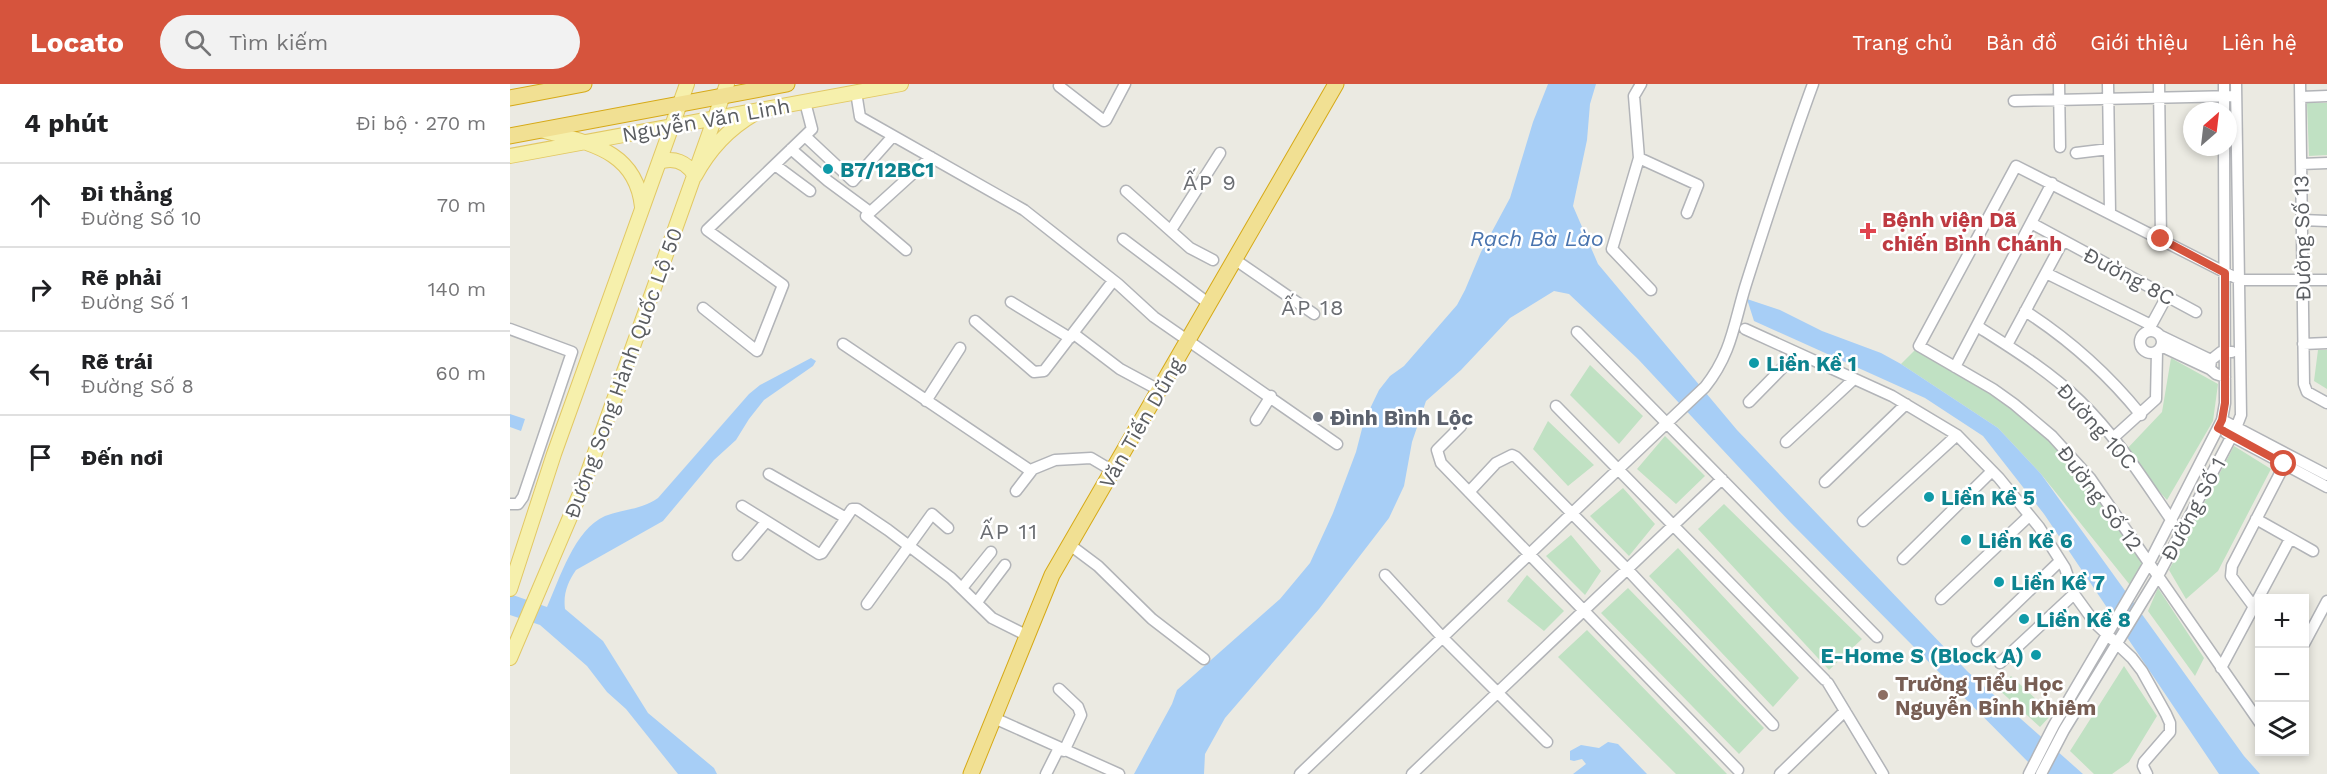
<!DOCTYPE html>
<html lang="vi">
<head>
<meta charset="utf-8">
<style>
	:root { --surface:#fff; --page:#f2f2f2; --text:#202124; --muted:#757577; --line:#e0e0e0; --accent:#d6543d }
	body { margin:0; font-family:"Work Sans",sans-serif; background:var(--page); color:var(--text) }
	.controls { position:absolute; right:18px; bottom:18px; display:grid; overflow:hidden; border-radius:0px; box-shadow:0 3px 9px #0003 }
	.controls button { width:54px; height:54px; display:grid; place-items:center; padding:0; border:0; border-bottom:2px solid var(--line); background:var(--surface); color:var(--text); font:30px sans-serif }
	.compass { position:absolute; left:1673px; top:18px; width:54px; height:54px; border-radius:50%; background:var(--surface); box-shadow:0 3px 9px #0003; rotate:28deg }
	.stop { position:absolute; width:18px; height:18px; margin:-14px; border:4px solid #d6543d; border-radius:50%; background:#fff }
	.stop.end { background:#d6543d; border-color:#fff; box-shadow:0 2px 6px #0008 }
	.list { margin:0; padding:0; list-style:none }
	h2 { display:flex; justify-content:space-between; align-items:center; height:78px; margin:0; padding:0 24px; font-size:26px }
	h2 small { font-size:20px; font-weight:400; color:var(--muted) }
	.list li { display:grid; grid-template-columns:39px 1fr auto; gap:18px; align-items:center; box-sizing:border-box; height:84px; padding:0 24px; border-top:2px solid var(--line) }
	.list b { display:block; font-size:22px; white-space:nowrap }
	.list p { margin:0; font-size:20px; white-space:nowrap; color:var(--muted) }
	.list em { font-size:20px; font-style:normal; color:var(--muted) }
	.icon { flex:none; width:33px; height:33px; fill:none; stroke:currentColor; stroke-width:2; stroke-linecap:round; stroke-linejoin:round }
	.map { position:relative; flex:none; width:1817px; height:690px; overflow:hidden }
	header { display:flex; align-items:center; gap:36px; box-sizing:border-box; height:84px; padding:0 30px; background:var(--accent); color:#fff }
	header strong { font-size:28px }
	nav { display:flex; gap:33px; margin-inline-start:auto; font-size:21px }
	.search { width:420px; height:54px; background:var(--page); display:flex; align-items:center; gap:15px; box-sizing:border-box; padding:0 21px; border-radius:33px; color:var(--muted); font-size:22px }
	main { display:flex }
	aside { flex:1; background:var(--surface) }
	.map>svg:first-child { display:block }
</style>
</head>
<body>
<header>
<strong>Locato</strong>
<div class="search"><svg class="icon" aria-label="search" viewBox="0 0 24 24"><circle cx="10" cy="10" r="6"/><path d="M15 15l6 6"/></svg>Tìm kiếm</div>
<nav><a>Trang chủ</a><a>Bản đồ</a><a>Giới thiệu</a><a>Liên hệ</a></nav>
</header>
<main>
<aside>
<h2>4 phút<small>Đi bộ · 270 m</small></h2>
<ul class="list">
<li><svg class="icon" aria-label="ahead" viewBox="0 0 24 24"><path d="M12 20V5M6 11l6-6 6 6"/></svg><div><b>Đi thẳng</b><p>Đường Số 10</p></div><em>70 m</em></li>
<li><svg class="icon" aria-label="right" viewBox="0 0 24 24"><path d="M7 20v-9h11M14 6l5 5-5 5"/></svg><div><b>Rẽ phải</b><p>Đường Số 1</p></div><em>140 m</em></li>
<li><svg class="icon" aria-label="left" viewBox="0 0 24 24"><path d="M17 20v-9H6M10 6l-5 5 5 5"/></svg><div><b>Rẽ trái</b><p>Đường Số 8</p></div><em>60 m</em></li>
<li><svg class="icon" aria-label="arrive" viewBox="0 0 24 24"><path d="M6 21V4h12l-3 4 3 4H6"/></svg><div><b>Đến nơi</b></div></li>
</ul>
</aside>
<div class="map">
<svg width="1817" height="690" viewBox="0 0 1817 690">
	<rect width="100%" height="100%" fill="#ebeae2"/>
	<path fill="#c0e1c3" d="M1797,19H1817V71L1799,72Z
		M1409,262L1483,305L1542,352L1639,479L1624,506L1531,390L1488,344L1391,280Z
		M1808,266H1817V305L1804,297Z
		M1661,274L1708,300L1703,337L1657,416L1614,368L1652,328Z
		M1080,281L1133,332L1109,360L1060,311Z
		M1038,337L1084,381L1058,402L1023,365Z
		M1155,352L1195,392L1166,420L1127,385Z
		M1724,362L1761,385L1708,487L1676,515L1659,486Z
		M1113,404L1145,440L1119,472L1080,432Z
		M1214,420L1352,555L1319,586L1188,445Z
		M1061,451L1091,487L1075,511L1036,472Z
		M1168,464L1289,594L1263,623L1139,492Z
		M1017,491L1054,527L1034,547L997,517Z
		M1118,504L1254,644L1229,670L1091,529Z
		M1648,504L1694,574L1685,592L1638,527Z
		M1077,546L1217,690H1166L1048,573Z
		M1614,582L1647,632L1619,678L1602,690H1584L1560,667Z
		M1501,592L1542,630L1530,643L1488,605Z"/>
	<path fill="#a7cef6" d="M1038,0H1086L1080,20L1077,56L1063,122L1088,180L1227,346L1458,588L1573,690H1530L1280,438L1128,275L1059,210L1044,207L1000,234L951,286L916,317L902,358L894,402L879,434L809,525L715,634L695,670L694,690H624L662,620L667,606L770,515L800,479L823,429L846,368L854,337L869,306L880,292L894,282L947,221L955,206L971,168L1000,114L1023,38Z
		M1237,215L1270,226L1312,247L1371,269L1391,280L1488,344L1531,390L1734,672L1750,690H1709L1534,430L1473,352L1415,314L1244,237Z
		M301,274L306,277L303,282L254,316L239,335L226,356L204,376L153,437L66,486C58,498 53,509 55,525L93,557L138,629L204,684L207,690H168L116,625L97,608L77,582L30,541L0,531V510L37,523C50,494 64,446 95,432C113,425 131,426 148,414L239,310L250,301Z
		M0,330L15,335L11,347L0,343Z
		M1098,658L1108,660L1137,690H1063L1076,680L1072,675L1064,677L1060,676V667L1071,661L1089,664Z"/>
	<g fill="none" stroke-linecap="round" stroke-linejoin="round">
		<g stroke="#b2b4b8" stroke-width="13">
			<path id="minor" d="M1131,0L1124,12L1129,74L1102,165L1141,206
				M1549,0L1550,63
				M1598,0L1600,128
				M1649,0L1651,155
				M1714,0V27
				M1790,0L1794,300L1797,308L1817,319
				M549,2L594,37L596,36L615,0
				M346,8L350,33L514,126L608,200L644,233L827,360
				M1791,13L1817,12
				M1504,17L1726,12
				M295,52L343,97L383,52
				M281,65L318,97L360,128
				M1566,69L1599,65
				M1129,74L1188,101L1177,129
				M1791,80L1817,79
				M265,81L300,107
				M616,107L680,164L703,176
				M1792,136L1817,137
				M1521,139L1686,228
				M661,146L710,69
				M613,155L698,219
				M396,166L356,132L421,73
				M724,175L804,230
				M1536,189L1641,241
				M501,218L560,254
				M193,224L247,267L273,201L197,146L302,45L295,18
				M1515,227C1560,256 1597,289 1631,331
				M465,237L524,288L534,287L603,197
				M1467,242C1503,265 1539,287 1570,317C1607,353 1633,395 1662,437
				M0,245L62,268L13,413L8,420H0
				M1235,245L1382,312L1447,351L1489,394L1529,443L1555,484L1564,510L1585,539L1622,574L1632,587L1656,630L1660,639V648L1634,678L1633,682L1637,690
				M1638,247L1657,212
				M1630 258a11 11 0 1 1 22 0a11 11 0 1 1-22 0Z
				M1067,248L1367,553
				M564,250L610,285L649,306
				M1651,252L1701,276
				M333,260L521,387
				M1793,260L1817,259
				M1497,261L1553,157
				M1651,262L1700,285
				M1445,283L1542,99
				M1715,293L1706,290L1700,285L1701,276L1711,268H1722
				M416,317L450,264
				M1239,318L1287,269
				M1046,322L1315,596
				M746,336L761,312
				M1712,336L1817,391
				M951,342L927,366L931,379L1228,686
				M1716,349L1817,403
				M1603,354L1646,315L1647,267
				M1276,358L1344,295
				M259,390L336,434L342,425H347L378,446L441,494L482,534L518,552
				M1315,398L1396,320
				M506,407L523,385L545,376L581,374L603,387
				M959,408L986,379L1002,371L1006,373L1117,485L1263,641
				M232,422L309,470L312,469L336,434
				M1746,435L1803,467
				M1353,437L1447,351
				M560,461L588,482L642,535L694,575
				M228,471L256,438
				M1393,475L1482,387
				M875,491L932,553L1037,658
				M452,504L481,468
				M1431,515L1519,432
				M467,518L495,481
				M357,520L422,430L438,444
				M1744,523L1721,492L1722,482L1779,372
				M1467,557L1550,477
				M1794,560L1817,517
				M1490,579L1564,510
				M1711,584L1780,455
				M1318,599L1373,690
				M549,605L568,623L571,631L554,667
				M484,634L609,690
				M1750,639L1580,394L1542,352L1504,320L1483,305L1409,262L1506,82L1730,196H1817
				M536,690L549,664
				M790,690C925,561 1059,431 1195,303C1223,268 1224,237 1237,197C1258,131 1279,65 1303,0
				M902,690L1212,395
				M1270,690L1335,627
				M1519,690L1544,641L1639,479L1712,336L1715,319L1714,63
				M1531,690L1554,646L1648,492L1726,344L1731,331L1726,0"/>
		</g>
		<g stroke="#e2c864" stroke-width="16">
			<path id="major" d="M31,46C77,59 126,65 132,123
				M0,72L391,0
				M149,78C164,73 177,78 185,92C199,66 218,45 244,30
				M0,505L44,370L177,0
				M0,574L72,405L217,0"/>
		</g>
		<g stroke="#d6a917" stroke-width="17">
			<path id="highway" d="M0,14L74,0
				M0,52L277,0
				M461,690L542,491L826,0"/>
		</g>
		<use href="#minor" stroke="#fff" stroke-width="10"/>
		<use href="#major" stroke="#f6f0ac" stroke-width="14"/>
		<use href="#highway" stroke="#f1e093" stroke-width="15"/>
	</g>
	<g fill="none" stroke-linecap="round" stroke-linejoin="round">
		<path stroke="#d6543d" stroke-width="8" d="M1651,155L1715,189V319L1712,336L1708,344L1774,380"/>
	</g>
	<g fill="#0f9aa8" stroke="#fff" stroke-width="2">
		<circle cx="318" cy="85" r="6"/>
		<circle cx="1244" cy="279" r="6"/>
		<circle cx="1419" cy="413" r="6"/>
		<circle cx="1456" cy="456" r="6"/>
		<circle cx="1489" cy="498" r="6"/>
		<circle cx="1514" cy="535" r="6"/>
		<circle cx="1526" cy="571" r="6"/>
	</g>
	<path fill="#e0444e" stroke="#fff" stroke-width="2" d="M1355 138h6v6h6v6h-6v6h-6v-6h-6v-6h6z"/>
	<circle fill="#6b7280" stroke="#fff" stroke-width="2" cx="808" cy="333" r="6"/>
	<circle fill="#8d6e63" stroke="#fff" stroke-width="2" cx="1373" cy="611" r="6"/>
	<g text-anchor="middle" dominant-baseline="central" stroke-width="5" stroke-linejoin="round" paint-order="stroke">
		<g font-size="21" fill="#5a5d61" stroke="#fff">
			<text transform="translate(196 36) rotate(-10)">Nguyễn Văn Linh</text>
			<text transform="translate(1792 154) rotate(-91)">Đường Số 13</text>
			<text transform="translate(1619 192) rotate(28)">Đường 8C</text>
			<text transform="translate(113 289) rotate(-70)">Đường Song Hành Quốc Lộ 50</text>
			<text transform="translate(631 339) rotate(-60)">Văn Tiến Dũng</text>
			<text transform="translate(1587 342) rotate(48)">Đường 10C</text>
			<text transform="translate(1590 414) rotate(53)">Đường Số 12</text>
			<text transform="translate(1683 425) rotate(-62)">Đường Số 1</text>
		</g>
		<g font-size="21" font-weight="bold" fill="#0d838f" stroke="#fff" text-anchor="start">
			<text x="330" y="85">B7/12BC1</text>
			<text x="1256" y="279">Liền Kề 1</text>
			<text x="1431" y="413">Liền Kề 5</text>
			<text x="1468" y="456">Liền Kề 6</text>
			<text x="1501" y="498">Liền Kề 7</text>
			<text x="1526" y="535">Liền Kề 8</text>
			<text x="1514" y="571" text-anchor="end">E-Home S (Block A)</text>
		</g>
		<g font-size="21" font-weight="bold" fill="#be3a42" stroke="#fff" text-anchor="start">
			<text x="1372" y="135">Bệnh viện Dã<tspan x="1372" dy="24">chiến Bình Chánh</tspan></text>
		</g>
		<g font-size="21" font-weight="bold" fill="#5b616d" stroke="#fff" text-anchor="start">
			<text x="820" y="333">Đình Bình Lộc</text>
		</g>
		<g font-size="21" font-weight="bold" fill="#785e54" stroke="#fff" text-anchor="start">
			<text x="1385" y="599">Trường Tiểu Học<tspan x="1385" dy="24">Nguyễn Bỉnh Khiêm</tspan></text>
		</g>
		<g font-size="22" letter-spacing="1.5" fill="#6b6e73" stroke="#fff">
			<text x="700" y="98">ẤP 9</text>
			<text x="803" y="223">ẤP 18</text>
			<text x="499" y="447">ẤP 11</text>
		</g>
		<g font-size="22" font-style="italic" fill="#4a74ae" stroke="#fff">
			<text x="1027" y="154">Rạch Bà Lào</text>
		</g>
	</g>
</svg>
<div class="controls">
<button>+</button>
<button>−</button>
<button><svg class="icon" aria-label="layers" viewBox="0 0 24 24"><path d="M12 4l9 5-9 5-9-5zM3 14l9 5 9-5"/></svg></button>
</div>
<svg class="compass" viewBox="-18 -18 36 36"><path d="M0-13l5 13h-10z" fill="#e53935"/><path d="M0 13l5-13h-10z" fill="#757577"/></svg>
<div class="stop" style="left:1774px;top:380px"></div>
<div class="stop end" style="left:1651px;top:155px"></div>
</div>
</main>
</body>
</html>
